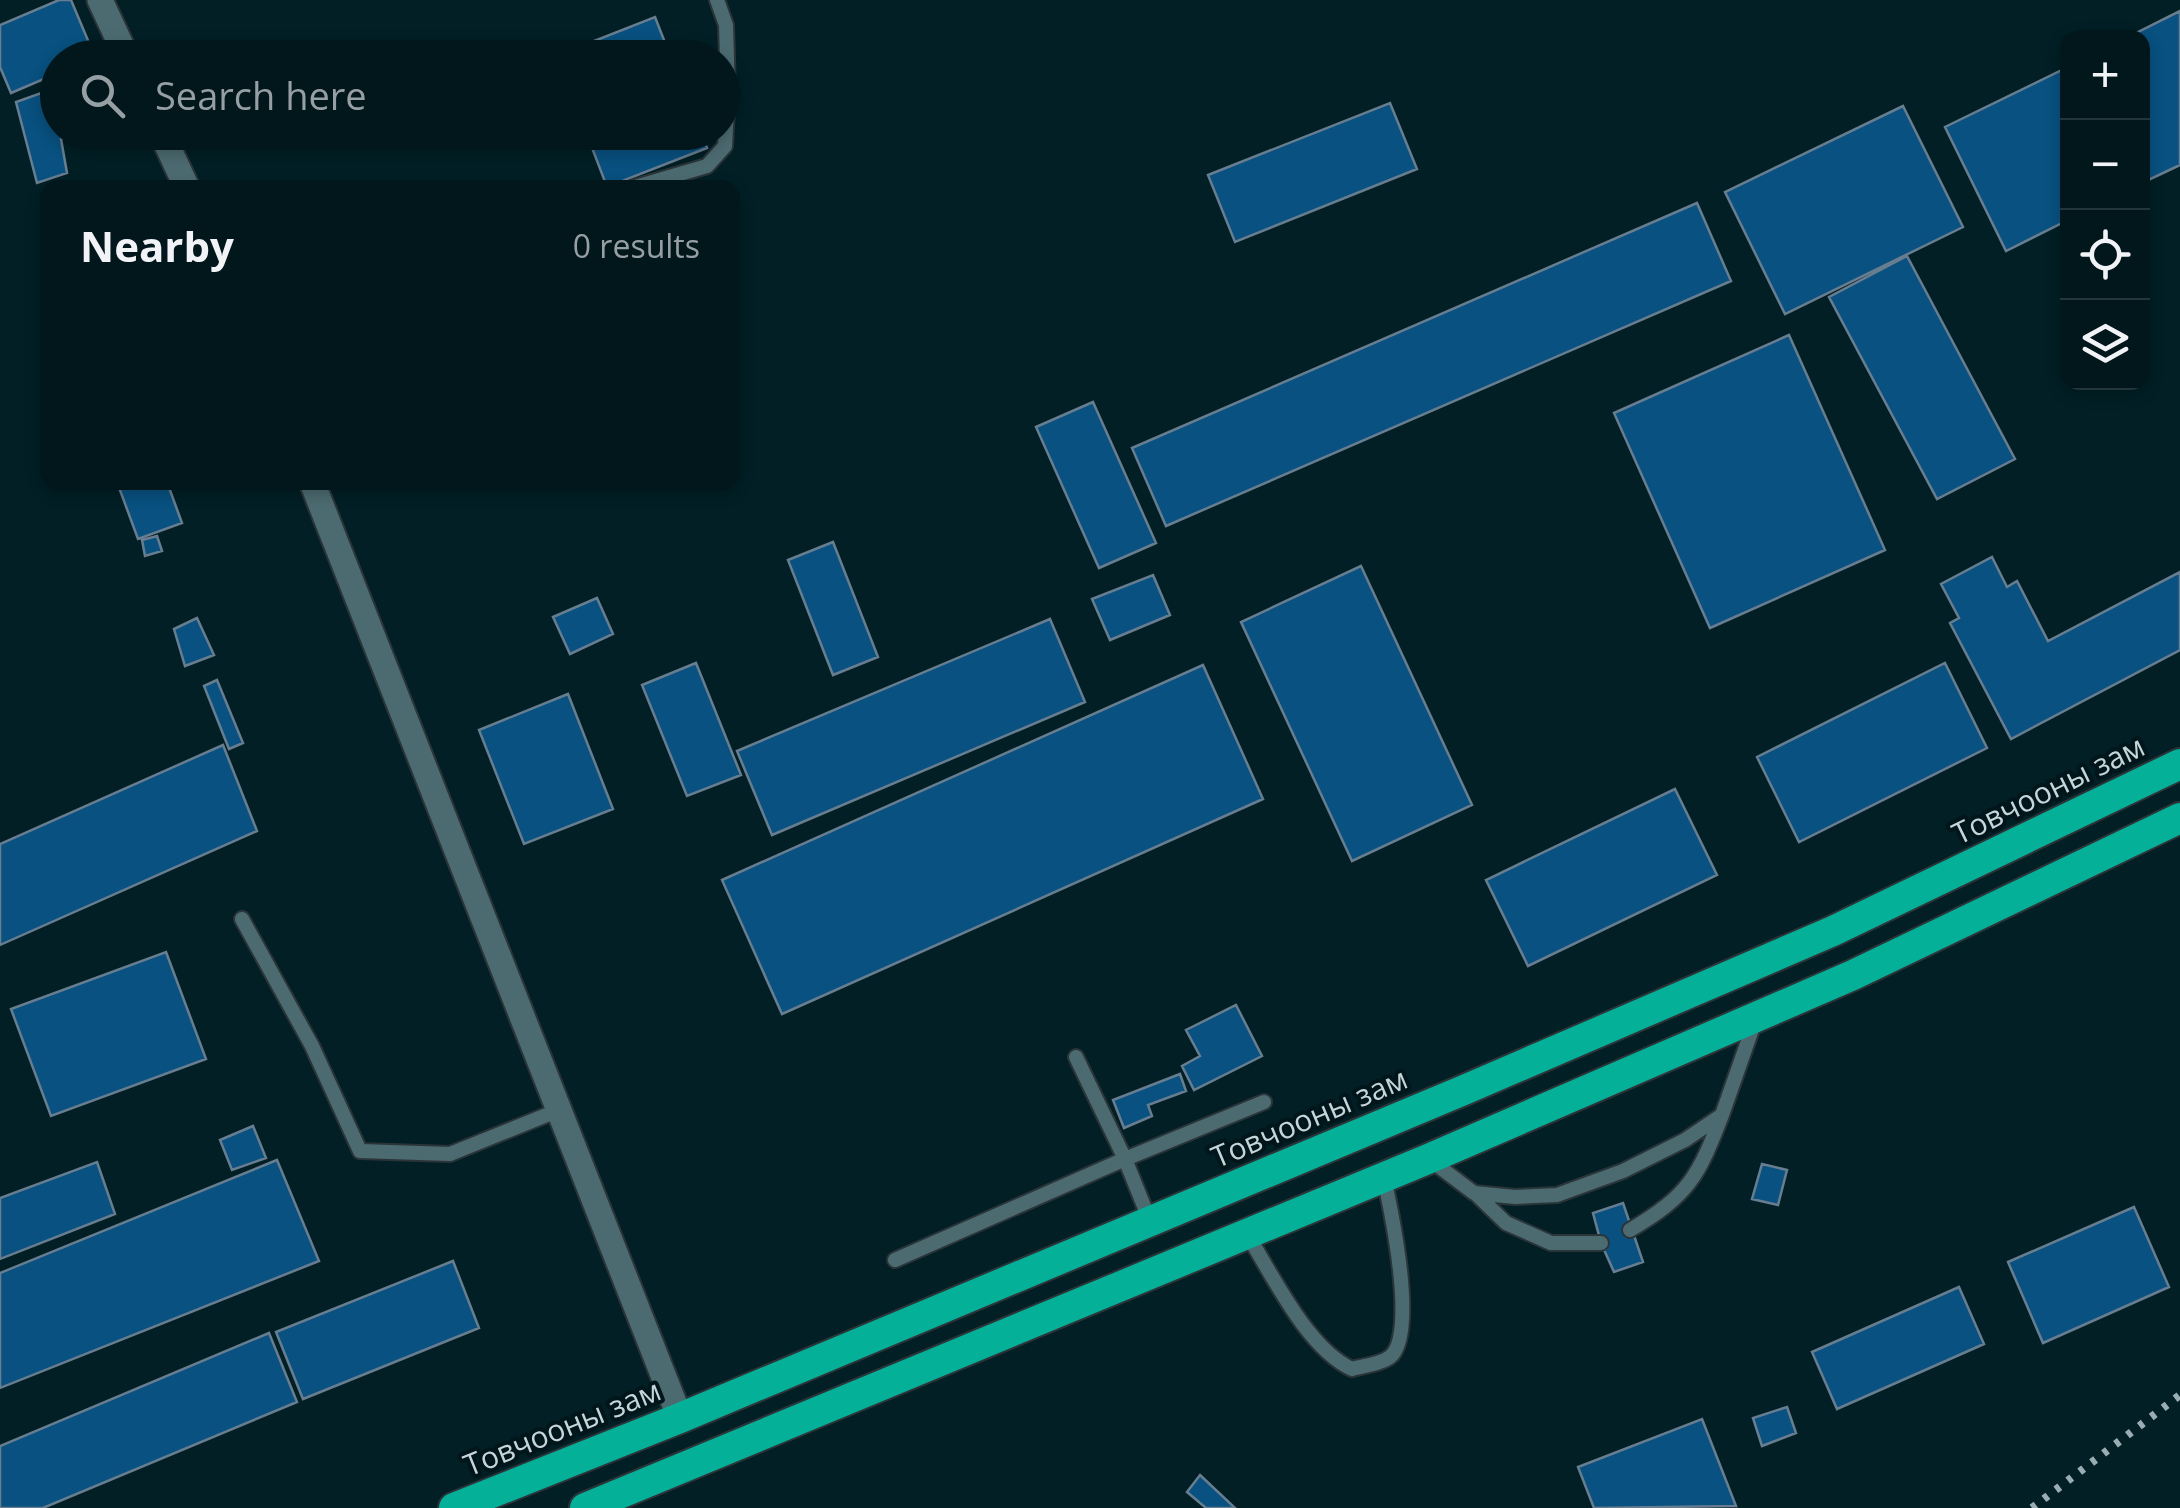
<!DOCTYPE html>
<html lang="en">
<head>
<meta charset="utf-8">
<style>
	:root { --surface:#01171c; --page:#0f2429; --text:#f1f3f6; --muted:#969fa3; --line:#23363b }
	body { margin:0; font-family:"Open Sans",sans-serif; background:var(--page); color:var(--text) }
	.controls { position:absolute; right:30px; top:30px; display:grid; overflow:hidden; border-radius:20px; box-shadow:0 5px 15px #0003 }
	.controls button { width:90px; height:90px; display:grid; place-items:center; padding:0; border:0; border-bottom:2px solid var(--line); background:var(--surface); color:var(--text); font:50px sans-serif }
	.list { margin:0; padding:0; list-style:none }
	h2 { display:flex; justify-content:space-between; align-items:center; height:130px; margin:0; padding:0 40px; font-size:42px }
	h2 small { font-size:32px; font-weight:400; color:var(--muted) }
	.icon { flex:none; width:55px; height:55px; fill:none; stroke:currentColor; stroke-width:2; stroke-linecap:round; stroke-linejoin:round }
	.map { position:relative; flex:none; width:2180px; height:1508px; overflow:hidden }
	.search { position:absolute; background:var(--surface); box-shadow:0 5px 15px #0003; left:40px; top:40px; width:700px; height:110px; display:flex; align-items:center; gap:25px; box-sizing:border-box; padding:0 35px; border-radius:55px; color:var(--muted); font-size:38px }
	.panel { position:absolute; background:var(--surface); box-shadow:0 5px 15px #0003; left:40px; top:180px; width:700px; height:310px; border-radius:20px }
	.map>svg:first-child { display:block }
</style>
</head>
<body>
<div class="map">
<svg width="2180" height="1508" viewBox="0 0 2180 1508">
	<rect width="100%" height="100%" fill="#011f25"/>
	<path fill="#085180" stroke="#687d8f" stroke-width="2.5" d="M59,0H71L95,57L58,58V73L11,93L0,67V25Z
		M2180,11V165L2142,183V38H2126Z
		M655,17L671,58H557L556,56Z
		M2068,67V220L2006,251L1945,127Z
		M58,87V132H81L61,139L67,173L37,183L16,102Z
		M1390,103L1417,169L1235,242L1208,175Z
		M1903,106L1963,227L1785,314L1725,192Z
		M586,132H701L707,148L607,187Z
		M1697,203L1731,281L1166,526L1132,448Z
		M1907,256L2015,459L1937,499L1829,297Z
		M1789,335L1885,550L1710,628L1614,413Z
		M1093,402L1156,543L1099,568L1036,427Z
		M117,482H167L182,523L138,539Z
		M157,536L162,551L145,556L142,540Z
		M833,542L878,657L833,675L788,560Z
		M1992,557L2007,587L2017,581L2048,641L2180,572V650L2011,739L1950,623L1959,618L1941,584Z
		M1361,566L1472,805L1352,861L1241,622Z
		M1153,575L1170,615L1110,640L1092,599Z
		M597,598L613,634L570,654L553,617Z
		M197,618L214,655L185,666L174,629Z
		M1050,619L1085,702L772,835L737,751Z
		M696,663L741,775L687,796L642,685Z
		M1945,663L1987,748L1799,842L1757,757Z
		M1203,665L1263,799L782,1014L722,880Z
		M217,680L243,743L229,749L204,686Z
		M568,694L613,809L524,844L479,730Z
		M223,745L257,831L0,945V844Z
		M1675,789L1717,875L1528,966L1486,880Z
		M166,952L206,1059L51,1116L11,1009Z
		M1236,1005L1262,1056L1194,1090L1182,1066L1200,1056L1186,1030Z
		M1180,1074L1186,1091L1148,1105L1152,1116L1124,1128L1113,1100Z
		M253,1126L266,1158L232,1170L220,1140Z
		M277,1160L319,1261L0,1388V1273Z
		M97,1162L115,1214L0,1259V1198Z
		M1762,1164L1787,1170L1778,1205L1752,1199Z
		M1623,1203L1643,1262L1614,1272L1601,1243L1593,1213Z
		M2134,1207L2169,1287L2043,1343L2008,1262Z
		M453,1261L479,1328L303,1399L276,1332Z
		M1959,1287L1984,1344L1837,1409L1812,1352Z
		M269,1333L297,1402L43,1508H0V1446Z
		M1787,1407L1796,1433L1762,1446L1753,1418Z
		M1702,1419L1736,1506L1594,1508L1578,1467Z
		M1200,1475L1235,1508H1206L1187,1492Z"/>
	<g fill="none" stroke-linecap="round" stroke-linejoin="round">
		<g stroke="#2b3539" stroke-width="18">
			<path id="lane" d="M632,188L707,166L725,146L728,91L726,25L717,0
				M242,919L312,1046L360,1151L450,1154L559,1110
				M1429,1159L1474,1193L1515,1197L1557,1195L1623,1171L1685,1140L1722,1115L1755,1021
				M1475,1193L1506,1223L1551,1243H1601
				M1150,1221L1125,1159L1264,1102
				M1630,1230C1689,1195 1698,1177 1722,1115
				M1247,1234C1273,1276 1307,1348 1352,1369C1363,1366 1381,1364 1390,1357C1418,1335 1391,1210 1384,1178
				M895,1260L1125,1159L1076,1057"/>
		</g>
		<g stroke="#2b3539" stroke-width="29">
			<path id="street" d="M100,0L127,58
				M161,132L187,188
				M312,482L680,1418"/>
		</g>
		<g stroke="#2b3539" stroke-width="34">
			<path id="highway" d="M454,1508L680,1418L1464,1090L1833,931L2180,764
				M585,1508L1428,1159L1853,975L2180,818"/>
		</g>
		<use href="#lane" stroke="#4c6b71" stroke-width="14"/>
		<use href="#street" stroke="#4c6b71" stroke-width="25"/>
		<use href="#highway" stroke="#05b098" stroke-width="30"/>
		<path stroke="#9aadb2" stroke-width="8" stroke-dasharray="5 10" stroke-linecap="butt" d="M2032,1508L2180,1395"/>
	</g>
	<g text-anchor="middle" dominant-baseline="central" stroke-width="8" stroke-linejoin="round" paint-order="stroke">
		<g font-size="30" fill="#c5d5d9" stroke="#00161b">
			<text transform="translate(2048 789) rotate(-26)">Товчооны зам</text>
			<text transform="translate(1309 1117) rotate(-23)">Товчооны зам</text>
			<text transform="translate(562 1427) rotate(-22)">Товчооны зам</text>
		</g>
	</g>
</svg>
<div class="controls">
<button>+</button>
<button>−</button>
<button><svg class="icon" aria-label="locate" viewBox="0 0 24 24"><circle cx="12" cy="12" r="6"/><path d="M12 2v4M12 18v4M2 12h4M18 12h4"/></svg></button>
<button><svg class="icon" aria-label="layers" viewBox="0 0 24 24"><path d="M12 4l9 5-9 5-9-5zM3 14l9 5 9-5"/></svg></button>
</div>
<div class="search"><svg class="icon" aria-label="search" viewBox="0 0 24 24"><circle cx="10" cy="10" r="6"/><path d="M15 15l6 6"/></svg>Search here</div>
<section class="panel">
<h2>Nearby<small>0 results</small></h2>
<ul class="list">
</ul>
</section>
</div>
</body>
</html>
